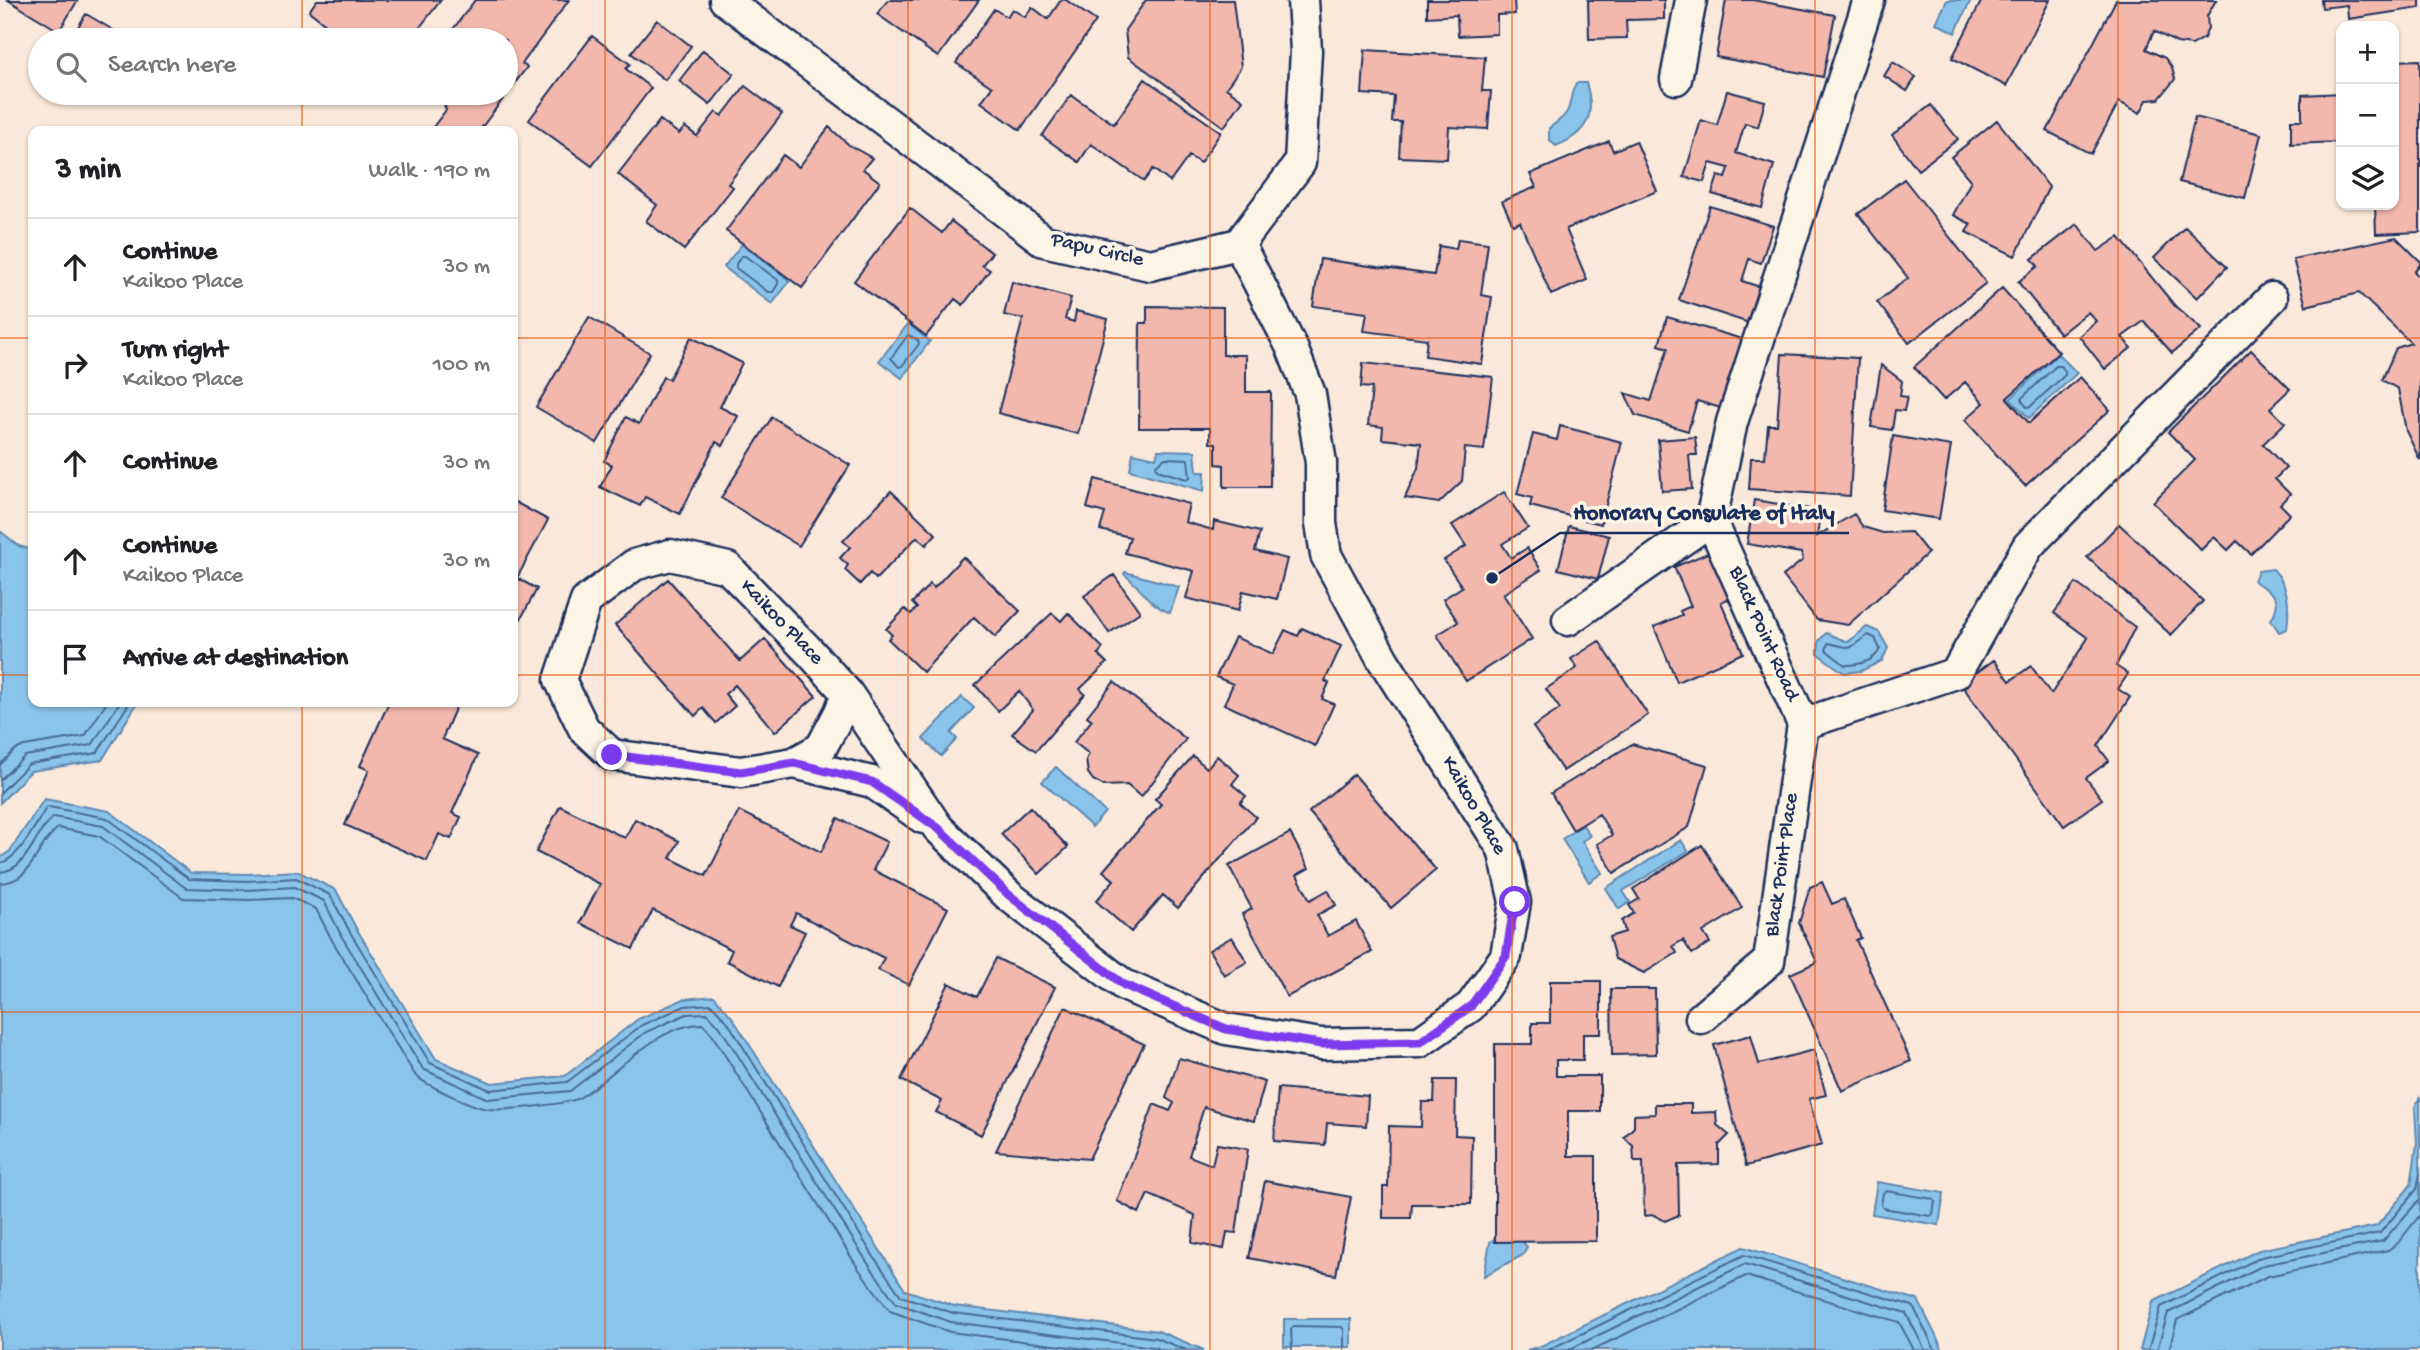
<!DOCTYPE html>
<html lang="en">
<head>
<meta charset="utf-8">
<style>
	:root { --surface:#fff; --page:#f6f6f6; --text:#202124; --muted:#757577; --line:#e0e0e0 }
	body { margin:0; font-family:"Gochi Hand",sans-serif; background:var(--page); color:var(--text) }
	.controls { position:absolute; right:21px; top:21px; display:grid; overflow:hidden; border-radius:14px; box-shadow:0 2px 5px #0004 }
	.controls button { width:63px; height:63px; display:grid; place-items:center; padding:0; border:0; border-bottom:2px solid var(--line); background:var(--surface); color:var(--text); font:35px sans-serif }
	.stop { position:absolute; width:21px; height:21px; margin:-16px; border:5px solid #7c3aed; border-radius:50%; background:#fff }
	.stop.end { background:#7c3aed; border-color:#fff; box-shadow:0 2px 7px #0008 }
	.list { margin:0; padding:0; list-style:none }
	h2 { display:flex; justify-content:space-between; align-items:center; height:91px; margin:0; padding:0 28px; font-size:30px }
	h2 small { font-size:23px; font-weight:400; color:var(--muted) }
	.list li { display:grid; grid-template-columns:46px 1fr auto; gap:21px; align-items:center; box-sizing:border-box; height:98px; padding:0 28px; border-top:2px solid var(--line) }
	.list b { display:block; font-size:26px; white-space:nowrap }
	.list p { margin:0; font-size:23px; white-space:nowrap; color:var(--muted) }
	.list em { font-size:23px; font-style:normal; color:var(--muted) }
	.icon { flex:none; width:38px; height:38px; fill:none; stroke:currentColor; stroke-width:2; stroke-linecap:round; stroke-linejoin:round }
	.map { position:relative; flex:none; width:2420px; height:1350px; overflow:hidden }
	.search { position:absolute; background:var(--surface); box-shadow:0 2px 5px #0004; left:28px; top:28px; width:490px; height:77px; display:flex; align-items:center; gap:18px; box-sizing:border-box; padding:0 24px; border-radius:38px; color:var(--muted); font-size:26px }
	.panel { position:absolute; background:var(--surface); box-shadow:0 2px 5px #0004; left:28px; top:126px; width:490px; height:581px; border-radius:14px }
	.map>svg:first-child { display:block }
</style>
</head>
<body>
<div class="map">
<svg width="2420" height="1350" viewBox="0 0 2420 1350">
	<rect width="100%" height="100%" fill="#fae9da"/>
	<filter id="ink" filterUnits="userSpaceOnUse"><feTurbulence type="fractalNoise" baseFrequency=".0143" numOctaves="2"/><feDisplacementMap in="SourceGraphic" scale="14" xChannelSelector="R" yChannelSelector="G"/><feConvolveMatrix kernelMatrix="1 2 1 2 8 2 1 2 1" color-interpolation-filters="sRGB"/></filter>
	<g filter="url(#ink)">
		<path fill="#8bc4ea" stroke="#5e88b2" stroke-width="2" d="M1947,0H1971L1955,33L1936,23Z
			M1576,83H1586C1596,115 1588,133 1556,146L1549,139V128C1578,108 1564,108 1576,83Z
			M742,244L790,281L772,304L724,267Z
			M908,324L930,341L902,378L879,361Z
			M2058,354L2077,373L2029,418L2010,399Z
			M1158,450L1195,451L1197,472H1205L1204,491L1130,470L1133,453L1156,458Z
			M0,531L19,546L33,550V702H138L102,760L31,771L0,803Z
			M2273,569C2289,586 2290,606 2287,629L2279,632L2271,620C2285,595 2271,593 2254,581L2258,571Z
			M1125,572L1179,587L1170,613C1147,604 1143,589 1124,574Z
			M1867,627L1879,632L1888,648L1882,661L1861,671L1844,673L1818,654L1819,641L1826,633L1848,642Z
			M962,697L974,708L951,733L957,739L941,756L923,739Z
			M1056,767L1105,812L1092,827L1042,782Z
			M44,799L109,811L191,873L248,874L297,871L336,890L356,928L436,1059L492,1083L565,1076L638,1019L684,999L714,996L732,1017L905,1290L954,1306L1158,1331L1204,1350H0V858L10,851Z
			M1583,825L1590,836L1582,841L1602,873L1589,882L1562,839Z
			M1681,840L1688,851L1623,891L1630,902L1619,909L1606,888Z
			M2420,1096V1350H2140L2153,1302L2259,1250L2377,1226L2411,1185L2417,1144L2415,1108Z
			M1877,1182L1944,1193L1939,1225L1872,1214Z
			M1497,1237L1522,1241L1527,1247L1523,1255L1484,1276L1490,1242Z
			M1743,1247L1918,1300L1943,1350H1527L1541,1346Z
			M1284,1319H1351V1347H1284Z"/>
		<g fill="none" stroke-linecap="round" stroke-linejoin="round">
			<path stroke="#486b96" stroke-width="2" d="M741,256H745L778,280V284L773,292H768L736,268V264Z
				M908,335L918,340L919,344L902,366L899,367L891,358Z
				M2056,366H2061L2065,371V375L2031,406L2027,407L2022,401V398Z
				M1165,458L1188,459L1190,478L1187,479L1157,470L1156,465Z
				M1868,635L1875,638L1880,649C1874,662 1858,665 1845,665L1826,650L1828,643L1850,648Z
				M0,765L15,750L24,746L85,736L107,702
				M0,780L25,756L92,745L120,702
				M0,793L29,764L97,753L130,702
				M0,863C18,861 36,824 46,808L49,807L107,818L189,879L248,881L296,878L330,895L350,932L430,1063L490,1090L567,1082L642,1025L685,1006L711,1004L727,1021L874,1257L901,1296L953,1313L1156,1338L1186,1350
				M0,872C29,870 34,831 54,817L103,826L186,888L248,890L294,887L324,901L342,937L423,1069L488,1099L570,1091L646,1032L687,1014L707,1013L720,1027L867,1262L896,1303L951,1322L1154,1347L1162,1350
				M0,883C34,882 36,844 58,828L99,836L183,898L249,900L292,898L316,909L333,942L415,1075C425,1085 475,1108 489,1109C502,1111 569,1104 579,1098C616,1075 657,1024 703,1024L711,1033L858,1268L890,1311L950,1332L1094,1350
				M1886,1191L1933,1199L1935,1201L1933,1214L1930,1216L1883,1208L1881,1205L1883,1193Z
				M1292,1350L1291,1329L1294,1326L1342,1327L1344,1330V1350
				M1548,1350L1744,1255L1913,1306L1935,1350
				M1568,1350L1745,1264L1906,1313L1925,1350
				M1592,1350L1746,1276L1899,1322L1914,1350
				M2148,1350L2161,1307L2261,1257L2380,1233L2417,1189L2420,1173
				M2157,1350L2168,1313L2264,1265L2383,1241L2420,1199
				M2169,1350L2177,1320L2268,1276L2388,1250L2397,1244L2420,1215"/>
		</g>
		<path fill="#f2b8ad" stroke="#1b2f5e" stroke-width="2" d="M8,0H78L59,31Z
			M317,0H441L410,40H346L309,11Z
			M475,0H569L522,64L527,67L479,131H430L446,110L443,101L446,96L442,93H506V40H445Z
			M888,0H979L938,57L877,14Z
			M1061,0H1066L1096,21L1020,130L981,102L992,87L956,63L994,9L1007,17L1012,9L1025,17L1032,7L1048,19Z
			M1146,0H1233L1241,67L1226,88L1243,100L1224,127L1128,57L1125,30Z
			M1427,0H1514L1515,14L1497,15V34L1458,36L1457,15L1427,17Z
			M1588,0H1664V19L1626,20L1627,38L1589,39Z
			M1726,0H1753L1835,15L1823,77L1716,57Z
			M1982,0H2050L2006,86L1952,58Z
			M2116,0H2216L2207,16L2208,28L2204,38L2192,45L2177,43L2154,31L2146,49L2165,58L2172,68L2175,79L2159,99L2147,100L2140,113L2119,102L2091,154L2047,131Z
			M2321,0H2420V8L2348,19L2347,5L2322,8Z
			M86,14L120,34L116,40H70Z
			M657,20L691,46L665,80L631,53Z
			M592,36L630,64L626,69L651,88L592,166L529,120Z
			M703,50L734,74L710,105L679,81Z
			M1365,50L1485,57L1482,91H1491L1488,129L1449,127L1447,159L1399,157L1401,122H1392L1394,96L1362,94Z
			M2420,60V232L2376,234L2375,205H2394V61Z
			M1893,62L1916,77L1907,91L1884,76Z
			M1145,79L1221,132L1200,163L1189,156L1170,182L1153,169L1144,181L1091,144L1079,162L1042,136L1071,95L1114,124Z
			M745,86L782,114L728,184L733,187L684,250L646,221L657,205L618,174L660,120L679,134L685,127L697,136L716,112L722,116Z
			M1727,91L1765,101L1758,127L1745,123L1736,153L1774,165L1762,208L1712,194L1718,176L1726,178L1729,168L1710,163L1704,182L1684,177L1701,120L1717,125Z
			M2341,93V142L2291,144V120H2302V95Z
			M1931,105L1958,139L1918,170L1892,135Z
			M2195,117L2261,134L2245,198L2179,182Z
			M1997,120L2049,187L2015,256L1966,232L1971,224L1953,215L1971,181L1951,157Z
			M829,127L849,145L872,158L863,169L880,182L802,288L726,231L783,155L799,167Z
			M1609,141L1613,151L1636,141L1657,191L1566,229L1587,280L1551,295L1520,222L1513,225L1502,201L1536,187L1530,174Z
			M1904,179L1986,283L1909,343L1877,302L1908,278L1858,214Z
			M1710,206L1773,226L1761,263L1749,259L1742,281L1763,288L1752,324L1679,300Z
			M910,208L942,233L951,221L992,253L982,265L990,270L963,305L955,299L926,336L854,281Z
			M2077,224L2098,251L2119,237L2175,306L2201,329L2172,353L2144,321L2122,337L2131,348L2105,369L2079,336L2096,321L2088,312L2060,334L2018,282L2038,266L2032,259Z
			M2185,227L2227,267L2197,298L2154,258Z
			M2396,237L2420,261V265L2414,271L2420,278V460L2406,431L2398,389L2382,380L2396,348L2411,343L2359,293L2306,306L2293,259Z
			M1458,239L1488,243L1481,295L1492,297L1482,364L1425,356L1427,339L1364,331L1367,313L1313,306L1320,259L1434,275L1439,246L1456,249Z
			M1012,282L1071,298L1065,319L1074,322L1076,311L1108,319L1078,434L998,413L1023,319L1004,315Z
			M2002,288L2059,352L2007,398L2029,423L2080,377L2110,410L2025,486L1965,420L1984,403L1965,382L1944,400L1914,367Z
			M1147,306L1223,307V355H1246V392H1271L1270,487H1224V465L1216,464V443H1210V428H1139L1140,323H1147Z
			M589,317L650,353L597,443L536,407Z
			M1667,317L1742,339L1721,408L1697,401L1688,431L1635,415L1625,393L1651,401L1668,348L1659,345Z
			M691,337L742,363L720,407L738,416L723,446L716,442L680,514L645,497L640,506L600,487L612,465L604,461L626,417L639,424L663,377L669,379Z
			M2251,350L2290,389L2270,408L2285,423L2263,444L2286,468L2275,479L2290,494L2280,504L2290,514L2251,554L2237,541L2228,550L2214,537L2201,550L2153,502L2195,460L2168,432Z
			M1782,354L1858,358L1850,496L1749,489L1751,458H1765L1768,425H1777Z
			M1363,363L1493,377L1484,450L1465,448L1462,481L1439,503L1405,498L1418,468L1421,443L1382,439L1383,427L1368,425L1372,388L1361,387Z
			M1881,365L1902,381L1900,396L1907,397L1904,411L1895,410L1892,430L1871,427Z
			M772,417L850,465L799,546L721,498Z
			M1560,426L1622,442L1601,524L1530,506L1532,498L1517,494L1533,434L1557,440Z
			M1893,436L1951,446L1939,519L1882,510Z
			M1695,437L1697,455H1689L1692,489L1662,491L1658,440Z
			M1095,479L1189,504L1185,522L1213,530L1214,521L1260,532L1255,551L1287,559L1277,599L1243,591L1238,611L1186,598L1194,571L1125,553L1130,537L1100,530L1105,513L1087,508Z
			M891,491L936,534L926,545L917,537L876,579L870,573L860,584L845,570L848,565L840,558L850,547L843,541Z
			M1504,492L1528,528L1502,544L1511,558L1527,548L1541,570L1503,594L1532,639L1466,681L1437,635L1458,622L1443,599L1462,587L1444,560L1466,546L1452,525Z
			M1754,500L1821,511L1817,536L1854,514L1863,527L1883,533L1911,532L1928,553L1848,625L1817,620L1783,576L1803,560L1801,553L1747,544Z
			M513,501L548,520L517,578L537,589L513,633Z
			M2119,524L2203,601L2171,635L2087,557Z
			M1569,526L1609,536L1598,579L1558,569Z
			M1710,552L1730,598L1721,602L1743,653L1677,682L1654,627L1682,615L1680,611L1691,606L1674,567Z
			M963,557L1020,611L995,637L974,617L923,672L888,639L892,635L886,629L905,609L911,614L917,608L912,603L930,584L934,588Z
			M1114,575L1140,612L1109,633L1084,596Z
			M668,579L740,661L765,639L816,696L775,732L735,685L725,694L735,706L716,723L703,708L695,716L615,625Z
			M2076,583L2135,627L2116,666L2128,674L2118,689L2130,697L2098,746L2109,761L2086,778L2102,799L2064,826L1961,684L1994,660L2010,681L2031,666L2051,694L2088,638L2054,613Z
			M1052,613L1061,621L1068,613L1103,648L1098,654L1107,663L1080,689L1085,694L1036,751L1012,734L1033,710L1019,691L998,711L975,685Z
			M1302,628L1341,646L1325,681L1329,683L1322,699L1334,704L1315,746L1224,704L1233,684L1216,677L1235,637L1273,654L1285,630L1298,636Z
			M1599,641L1648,715L1563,771L1533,727L1560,709L1546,689L1577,668L1571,659Z
			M1114,682L1186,739L1141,797L1127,785L1104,786L1093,780L1088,773L1086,760L1089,754L1074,742L1092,720L1087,716Z
			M389,702H458L442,739L478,755L452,813L461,817L451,839L439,834L427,861L345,825L369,770L360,766Z
			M1632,744L1707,765L1689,827L1614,873L1597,844L1612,835L1599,814L1573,830L1551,793Z
			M1193,756L1207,768L1217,756L1239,775L1232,784L1246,796L1240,803L1256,817L1178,908L1163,895L1131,932L1096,901L1114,880L1103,871L1161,804L1155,799Z
			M1354,774L1436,870L1391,908L1309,812Z
			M560,806L625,838L635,819L679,841L670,858L706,876L739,811L821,852L838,818L887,842L873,870L948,908L909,985L878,970L884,958L796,913L790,925L805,932L778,987L727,961L732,950L653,910L633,949L580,923L600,884L536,852Z
			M1030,807L1068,847L1039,874L1001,834Z
			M1290,833L1309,868L1297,875L1310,900L1328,890L1336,905L1317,915L1328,936L1356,921L1372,952L1287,997L1242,914L1252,909L1229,866Z
			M1702,845L1742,908L1703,932L1710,943L1692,954L1683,940L1673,946L1677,953L1644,973L1615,959L1609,937L1625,932L1622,921L1634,913L1629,905L1639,899L1633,889Z
			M1822,882L1832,904L1844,899L1861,938L1856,940L1911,1061L1842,1091L1790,974L1817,962L1799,923L1810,887Z
			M1232,937L1247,962L1224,975L1209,950Z
			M996,958L1055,987L981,1135L936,1112L942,1101L901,1080L949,983L977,997Z
			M1550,981H1601V1034H1583V1060H1556V1076H1600V1111H1568V1156H1596V1241L1495,1242V1044H1532V1023H1550Z
			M1611,989H1655L1656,1054L1612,1055Z
			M1065,1007L1144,1044L1089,1159L996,1151Z
			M1751,1035L1759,1064L1814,1050L1826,1095L1809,1099L1822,1145L1746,1166L1714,1045Z
			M1179,1058L1265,1082L1254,1121L1204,1107L1189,1156L1212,1165L1217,1144L1248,1149L1236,1233L1227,1232L1224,1249L1192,1243L1195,1215L1148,1194L1139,1213L1117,1201L1154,1104L1170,1111L1174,1103L1166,1098Z
			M1435,1080H1456L1455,1135L1472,1136L1471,1204H1412L1411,1218H1383V1187H1388L1389,1126L1421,1127L1422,1102H1434Z
			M1278,1088L1368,1096L1366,1126L1327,1123L1325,1145L1274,1141Z
			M1655,1104H1691V1113L1716,1112L1717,1125L1729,1135L1719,1145V1164L1678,1165L1679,1215L1665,1221L1654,1215L1644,1216L1643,1161H1634L1633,1146L1624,1137L1634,1127V1115L1655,1114Z
			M1265,1181L1351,1197L1336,1275L1249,1258Z"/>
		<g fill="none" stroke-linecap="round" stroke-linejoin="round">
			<g stroke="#1b2f5e" stroke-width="35">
				<path id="minor" d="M725,0L1044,241L1150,265L1239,244L1300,163L1306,51L1303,0
					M1676,79L1691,0
					M1568,620L1711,520
					M847,693L840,712L821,748L794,763L741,772L612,755L584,729L560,680L586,601L634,565L670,555L728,568L810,652L847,693L938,828L1009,896L1124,985L1226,1029L1321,1044L1420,1042L1471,1006L1506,956L1515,902L1503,849L1383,660L1326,555L1321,523V463L1310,394L1292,348L1239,244
					M1803,724L1711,520L1732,422L1869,0
					M1803,724L1956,673L2028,546L2272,298
					M794,763L872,782L923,818
					M1701,1018L1769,961L1803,724"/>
			</g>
			<use href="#minor" stroke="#fcf5e5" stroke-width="30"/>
		</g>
	</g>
	<g fill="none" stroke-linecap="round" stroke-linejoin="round" filter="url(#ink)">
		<path stroke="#7c3aed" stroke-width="9" d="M612,755L741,772L794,763L872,782L938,828L1009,895L1124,985L1226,1029L1321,1044L1420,1042L1471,1006L1506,956L1515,902"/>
	</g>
	<path fill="none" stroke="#e8590c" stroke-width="2" stroke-opacity="0.55" d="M302,0V40M605,0V1350M908,0V1350M1210,0V1350M1512,0V1350M1815,0V1350M2118,0V1350M302,93V131M0,338H33M513,338H2420M0,675H33M513,675H2420M302,702V1350M0,1012H2420"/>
	<g text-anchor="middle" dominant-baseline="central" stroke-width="7" stroke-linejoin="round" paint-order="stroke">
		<g font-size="21" fill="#1b2f5e" stroke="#fcf5e5">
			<text transform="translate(1097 251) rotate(13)">Papu Circle</text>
			<text transform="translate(781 623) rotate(46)">Kaikoo Place</text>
			<text transform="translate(1763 634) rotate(66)">Black Point Road</text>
			<text transform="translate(1473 806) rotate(60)">Kaikoo Place</text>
			<text transform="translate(1783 865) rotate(-82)">Black Point Place</text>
		</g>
	</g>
	<path fill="none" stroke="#1b2f5e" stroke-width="2.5" d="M1492 578L1560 533H1849"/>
	<circle fill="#1b2f5e" stroke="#fcf5e5" stroke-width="2.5" cx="1492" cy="578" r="7"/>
	<g font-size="23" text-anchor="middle" font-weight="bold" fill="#1b2f5e" stroke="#fcf5e5" stroke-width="7" stroke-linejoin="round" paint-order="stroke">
		<text x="1704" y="519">Honorary Consulate of Italy</text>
	</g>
</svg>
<div class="controls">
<button>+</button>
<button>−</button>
<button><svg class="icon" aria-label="layers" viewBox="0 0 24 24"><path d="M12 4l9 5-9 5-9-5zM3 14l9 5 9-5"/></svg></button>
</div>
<div class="stop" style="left:1515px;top:902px"></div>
<div class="stop end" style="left:612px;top:755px"></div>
<div class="search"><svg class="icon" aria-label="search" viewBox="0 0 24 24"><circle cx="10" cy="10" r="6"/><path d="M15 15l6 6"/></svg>Search here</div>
<section class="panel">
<h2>3 min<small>Walk · 190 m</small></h2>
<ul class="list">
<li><svg class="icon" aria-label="ahead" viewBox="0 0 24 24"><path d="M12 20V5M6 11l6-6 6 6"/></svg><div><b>Continue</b><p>Kaikoo Place</p></div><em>30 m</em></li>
<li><svg class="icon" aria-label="right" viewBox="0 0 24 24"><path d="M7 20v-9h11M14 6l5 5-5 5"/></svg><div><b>Turn right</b><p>Kaikoo Place</p></div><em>100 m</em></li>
<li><svg class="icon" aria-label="ahead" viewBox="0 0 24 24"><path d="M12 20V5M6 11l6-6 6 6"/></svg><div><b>Continue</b></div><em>30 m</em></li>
<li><svg class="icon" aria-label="ahead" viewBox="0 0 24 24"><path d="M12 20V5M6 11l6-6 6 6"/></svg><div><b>Continue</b><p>Kaikoo Place</p></div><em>30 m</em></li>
<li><svg class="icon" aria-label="arrive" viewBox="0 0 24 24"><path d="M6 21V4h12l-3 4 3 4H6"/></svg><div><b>Arrive at destination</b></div></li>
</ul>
</section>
</div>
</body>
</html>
